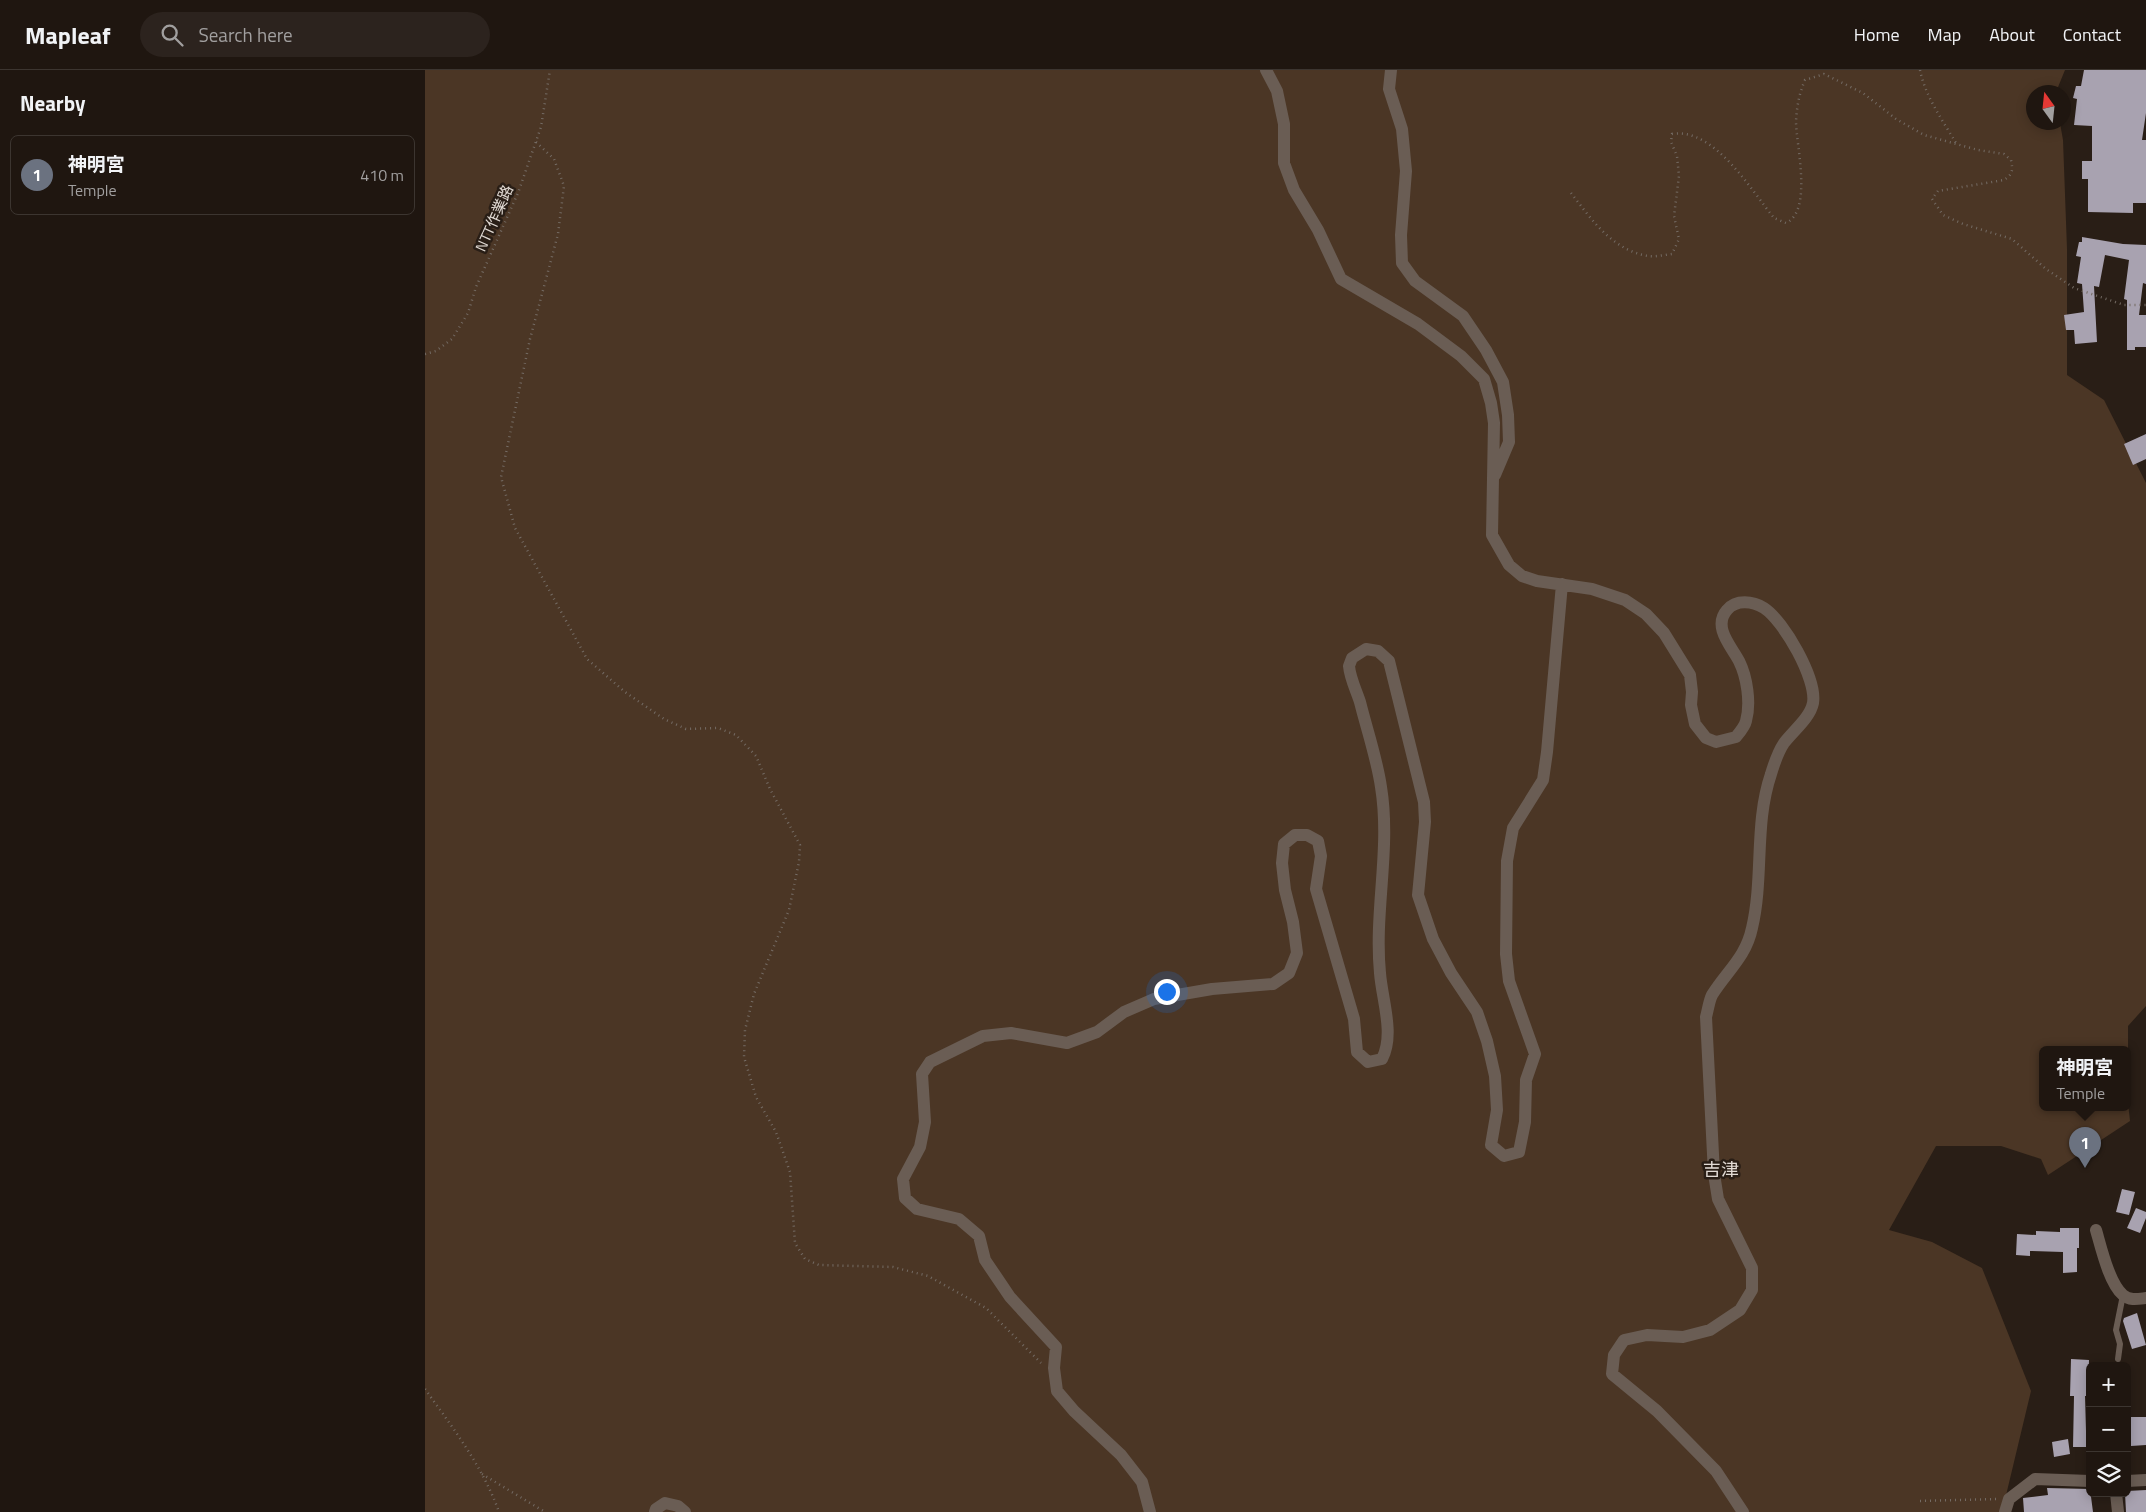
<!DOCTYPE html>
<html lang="en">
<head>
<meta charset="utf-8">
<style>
	:root { --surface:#1f1610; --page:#2c231e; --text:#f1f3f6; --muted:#a19f9f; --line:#3c3530; --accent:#52cbd7 }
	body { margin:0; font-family:"Titillium Web","Noto Sans JP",sans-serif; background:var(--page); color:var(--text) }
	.controls { position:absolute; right:15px; bottom:15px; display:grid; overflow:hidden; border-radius:8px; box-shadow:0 2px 12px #0003 }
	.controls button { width:45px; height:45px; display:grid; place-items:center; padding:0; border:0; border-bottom:1px solid var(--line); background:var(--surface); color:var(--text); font:25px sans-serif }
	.compass { position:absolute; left:1601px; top:15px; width:45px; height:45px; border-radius:50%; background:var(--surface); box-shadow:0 2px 12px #0003; rotate:345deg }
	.you { position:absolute; left:741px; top:921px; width:18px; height:18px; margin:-12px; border:4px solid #fff; border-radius:50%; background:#1a73e8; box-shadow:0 0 0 8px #1a73e833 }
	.badge { display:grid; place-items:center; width:32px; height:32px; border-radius:50%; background:var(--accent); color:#fff; font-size:16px; font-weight:700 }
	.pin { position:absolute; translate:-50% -41px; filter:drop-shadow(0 1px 2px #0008) }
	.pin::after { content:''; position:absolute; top:26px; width:18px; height:15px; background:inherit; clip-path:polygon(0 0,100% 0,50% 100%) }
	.popup { position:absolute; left:1614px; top:976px; width:92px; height:65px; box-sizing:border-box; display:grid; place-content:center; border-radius:8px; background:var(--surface); filter:drop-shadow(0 1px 4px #0005); font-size:16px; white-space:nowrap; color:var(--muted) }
	.popup b { font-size:19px; color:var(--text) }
	.popup::after { content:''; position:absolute; left:50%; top:100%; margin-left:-10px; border:10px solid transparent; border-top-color:var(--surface) }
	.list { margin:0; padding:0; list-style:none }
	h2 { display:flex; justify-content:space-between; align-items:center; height:65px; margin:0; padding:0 20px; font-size:21px }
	h2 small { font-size:16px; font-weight:400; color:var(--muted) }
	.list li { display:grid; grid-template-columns:32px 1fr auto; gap:15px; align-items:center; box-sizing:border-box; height:80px; margin:0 10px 10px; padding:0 10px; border:1px solid var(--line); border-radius:8px }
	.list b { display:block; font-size:19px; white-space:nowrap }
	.list p { margin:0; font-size:16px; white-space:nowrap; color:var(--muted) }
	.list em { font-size:16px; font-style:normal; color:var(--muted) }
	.icon { flex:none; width:28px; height:28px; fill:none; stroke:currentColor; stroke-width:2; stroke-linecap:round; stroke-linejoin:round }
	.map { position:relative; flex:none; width:1721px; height:1442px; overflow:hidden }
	header { display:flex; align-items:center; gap:30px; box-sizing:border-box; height:70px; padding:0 25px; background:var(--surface); border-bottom:1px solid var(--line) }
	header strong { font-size:24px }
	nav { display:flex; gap:28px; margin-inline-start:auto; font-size:18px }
	.search { width:350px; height:45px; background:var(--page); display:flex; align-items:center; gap:12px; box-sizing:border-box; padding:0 18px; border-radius:28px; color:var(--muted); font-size:19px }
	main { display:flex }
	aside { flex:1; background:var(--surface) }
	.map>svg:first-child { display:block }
</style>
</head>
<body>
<header>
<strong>Mapleaf</strong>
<div class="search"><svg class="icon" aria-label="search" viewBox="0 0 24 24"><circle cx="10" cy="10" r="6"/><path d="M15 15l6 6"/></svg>Search here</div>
<nav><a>Home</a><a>Map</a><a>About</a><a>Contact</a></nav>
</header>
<main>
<aside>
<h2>Nearby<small></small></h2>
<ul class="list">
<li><span class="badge" style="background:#6b7280">1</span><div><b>神明宮</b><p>Temple</p></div><em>410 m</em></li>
</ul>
</aside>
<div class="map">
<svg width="1721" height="1442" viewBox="0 0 1721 1442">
	<rect width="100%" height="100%" fill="#291e16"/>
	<path fill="#4b3625" d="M0,0H1640L1631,22H1608V52L1635,53L1638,70L1642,179V305L1679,330L1721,413V936L1703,956V981L1702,979H1618V1037H1702L1703,1033L1705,1051L1623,1105L1616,1089L1576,1076H1511L1464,1160L1507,1172L1557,1198L1606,1321L1577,1442H0Z"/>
	<path fill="#a8a2b0" d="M1659,0H1721V43L1717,70H1721V133H1708V143L1663,142V109H1657V91H1667V56L1649,55L1652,29L1648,28L1651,16H1656Z
		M1657,167L1698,174L1721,175V214L1718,213L1714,245H1721V277H1710V280H1702V230L1699,229L1704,190L1680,185L1674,217L1669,216L1672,272L1650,274L1649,260H1641L1639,245L1659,242L1657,214L1652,213L1656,187L1651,186L1654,172H1657Z
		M1721,364V389L1708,395L1699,374Z
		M1697,1119L1710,1122L1704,1145L1691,1142Z
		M1711,1138L1721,1142V1148L1715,1163L1702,1158Z
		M1635,1158H1654V1178H1652V1202L1638,1203V1182L1605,1181V1186L1591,1185L1592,1164L1611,1165V1161L1635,1162Z
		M1712,1243L1721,1275L1707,1279L1698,1251L1699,1248Z
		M1646,1289L1664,1290L1663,1326H1660L1661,1361H1665V1377H1648L1649,1326H1645Z
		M1702,1347H1721V1375L1706,1376V1371H1702Z
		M1643,1369L1645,1384L1629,1387L1627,1372Z
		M1622,1418L1665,1419L1668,1442H1599L1598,1428L1623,1425Z
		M1721,1420V1442H1701L1700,1423H1702V1421Z"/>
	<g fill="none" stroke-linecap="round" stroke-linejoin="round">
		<path stroke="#746b64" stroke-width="2.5" stroke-dasharray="1 4" stroke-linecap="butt" d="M1495,0C1500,26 1518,51 1531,73
			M111,72L129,89L139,116L133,164L105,269L76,407L90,458L162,589L200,622L239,649L261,659L293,658L311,665L331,686L345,719L375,775L374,792L364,840L329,924L320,960L319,987L331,1027L351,1062L365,1102L370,1173L380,1189L394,1195L468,1197L503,1206L561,1238L616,1293
			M1146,123C1167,150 1187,180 1223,186C1230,187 1239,185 1247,184L1254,169L1249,146L1254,106L1252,86L1246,72L1247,64C1289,57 1326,120 1349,148L1361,153C1388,141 1371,75 1371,51C1372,36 1374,24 1380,10L1399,4L1438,23L1471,49L1499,65L1553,80L1579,84L1586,90C1588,100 1588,104 1579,110L1513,121L1507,129L1518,145L1538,154L1587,169L1621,199L1649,218L1699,235H1721
			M0,284L11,281L27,269L43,243L51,217L93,123L116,57L125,0
			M0,1319C28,1358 58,1397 74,1442
			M57,1404L120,1442
			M1495,1431L1571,1429"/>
		<path stroke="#6a5d54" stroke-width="6" d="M1693,1289L1695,1274L1691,1260L1698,1225"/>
		<path stroke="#6a5d54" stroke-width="12" d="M841,0L852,21L859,54V93L869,120L893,160L916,209L993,254L1036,286L1059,309L1066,333L1069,353L1067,465L1084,495L1097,506L1112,511L1167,519L1200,530L1221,544L1239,563L1265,605L1267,622L1266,635L1270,654L1281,668L1291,672L1311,667C1315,662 1320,656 1321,651C1326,633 1322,607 1314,591C1307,577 1287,557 1302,540C1311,529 1328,531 1339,538C1359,551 1392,609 1388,633C1385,648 1368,661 1359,673C1353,682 1349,694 1346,704C1329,754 1339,807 1327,858C1321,887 1302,901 1287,925C1284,931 1283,940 1281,947L1289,1104L1293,1129L1327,1198V1220L1315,1240L1285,1260L1258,1267L1222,1265L1199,1270L1189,1285L1187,1304L1232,1341L1291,1401L1318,1442
			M966,0L964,19L977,59L981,101L976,165L977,193L990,211L1038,246L1061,280L1078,312L1083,345L1084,372L1070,405
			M1671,1160C1676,1177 1684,1213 1698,1225C1705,1231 1713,1229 1721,1228
			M1702,1411L1721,1410
			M1691,1423L1693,1442
			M230,1442L231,1439L240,1433L253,1436L260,1442
			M725,1442L717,1412L696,1385L649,1341L632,1321L629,1298L631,1277L585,1227L560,1190L554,1166L534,1149L492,1139L480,1128L478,1109L495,1077L500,1052L497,1004L505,992L558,966L586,963L642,973L672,962L699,942L729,929L787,919L848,914L864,903L872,883L868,852L860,820L857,793L859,774L870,765H882L893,771L896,786L891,819L929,949L932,982L943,992L957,989C970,964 957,930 955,903C949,841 966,779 956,717C952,689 942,660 935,632C931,620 925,608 924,596L927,588L941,579L953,581L964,591L999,732L1000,752L993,825L1008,869L1026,903L1052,942L1062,971L1070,1006L1072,1040L1066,1075L1079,1086L1094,1082L1100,1052L1101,1010L1110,984L1084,911L1081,884L1082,791L1088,758L1118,710L1122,682L1137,514
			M1580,1442L1584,1429L1610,1409L1665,1411"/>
	</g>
	<g text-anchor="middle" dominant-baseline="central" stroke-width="5" stroke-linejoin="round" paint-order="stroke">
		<g font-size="15" fill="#e2dbd5" stroke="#291e16">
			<text transform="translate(69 148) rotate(-66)">NTT作業路</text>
		</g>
		<g font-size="18" fill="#e2dbd5" stroke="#291e16">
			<text x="1296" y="1099">吉津</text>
		</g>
	</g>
</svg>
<div class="controls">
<button>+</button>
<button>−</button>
<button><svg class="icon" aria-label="layers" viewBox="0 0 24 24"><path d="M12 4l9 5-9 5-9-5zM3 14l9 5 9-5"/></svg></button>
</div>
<svg class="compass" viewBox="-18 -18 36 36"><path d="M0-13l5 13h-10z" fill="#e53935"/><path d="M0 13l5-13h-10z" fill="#a19f9f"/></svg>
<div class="you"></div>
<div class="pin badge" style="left:1660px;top:1098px;background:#6b7280">1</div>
<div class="popup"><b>神明宮</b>Temple</div>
</div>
</main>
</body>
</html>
